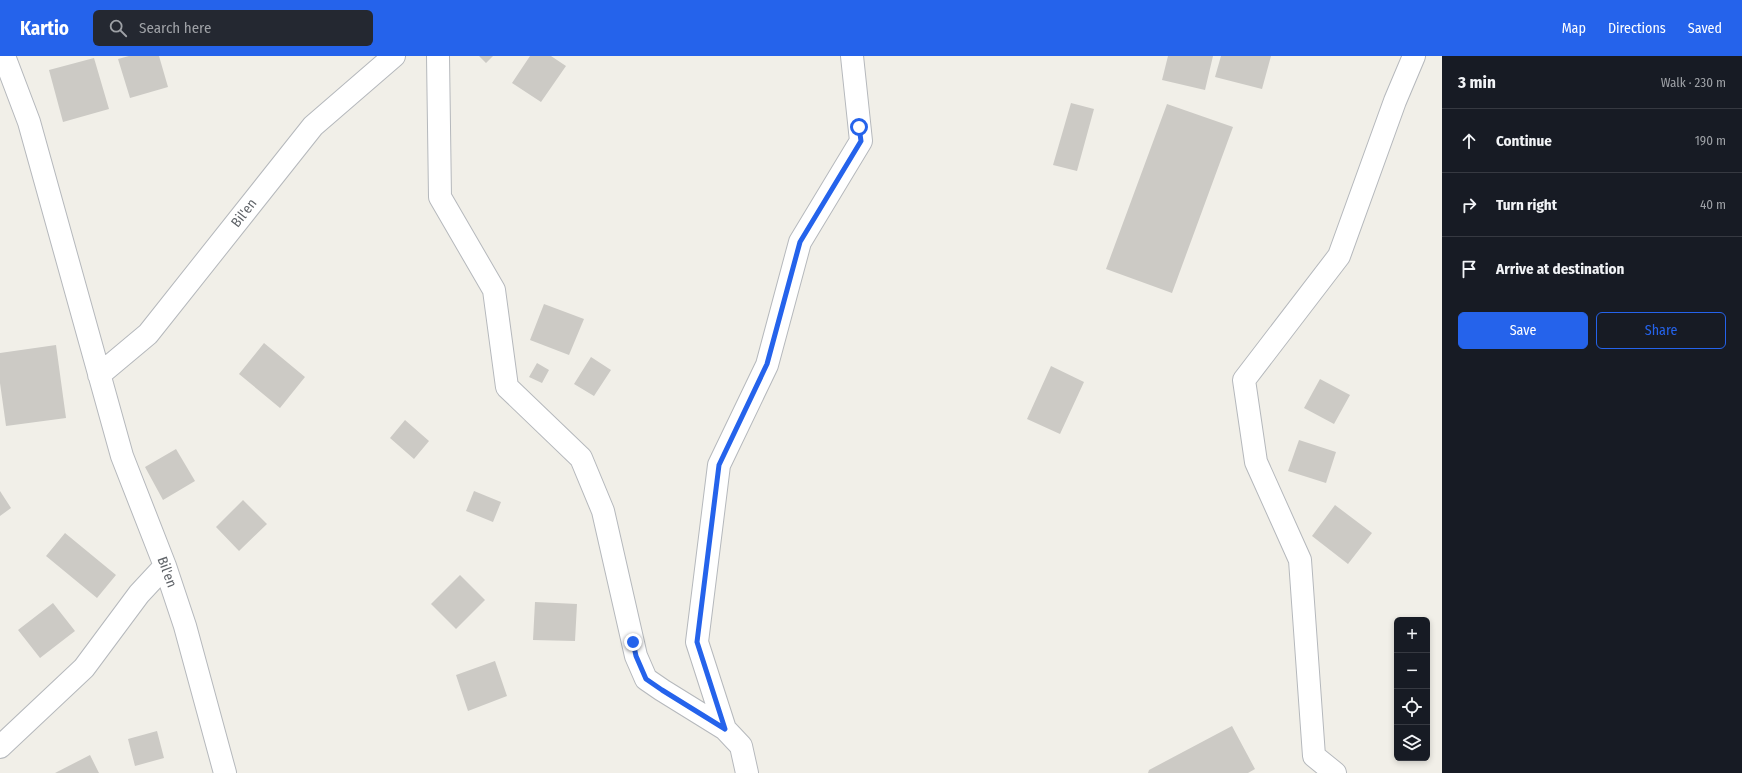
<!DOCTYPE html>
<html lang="en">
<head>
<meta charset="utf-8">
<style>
	:root { --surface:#171b24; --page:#242831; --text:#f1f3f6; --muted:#9ea1a6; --line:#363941; --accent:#2563eb }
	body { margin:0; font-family:"Fira Sans Condensed",sans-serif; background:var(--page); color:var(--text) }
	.controls { position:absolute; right:12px; bottom:12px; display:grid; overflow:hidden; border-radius:6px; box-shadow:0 2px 6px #0003 }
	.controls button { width:36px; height:36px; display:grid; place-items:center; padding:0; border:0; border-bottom:1px solid var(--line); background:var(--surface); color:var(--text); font:20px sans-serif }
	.stop { position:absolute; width:12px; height:12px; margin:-9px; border:3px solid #2563eb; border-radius:50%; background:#fff }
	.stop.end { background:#2563eb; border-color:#fff; box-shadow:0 1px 4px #0008 }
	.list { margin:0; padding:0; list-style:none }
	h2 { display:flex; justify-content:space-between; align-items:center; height:52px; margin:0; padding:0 16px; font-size:17px }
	h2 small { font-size:13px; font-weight:400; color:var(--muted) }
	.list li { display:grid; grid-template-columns:26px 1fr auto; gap:12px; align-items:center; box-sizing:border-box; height:64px; padding:0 16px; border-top:1px solid var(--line) }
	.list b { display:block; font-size:15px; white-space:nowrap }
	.list em { font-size:13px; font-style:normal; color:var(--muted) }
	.actions { display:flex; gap:8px; padding:12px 16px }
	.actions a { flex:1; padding:9px 0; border:1px solid var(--accent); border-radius:6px; text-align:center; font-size:14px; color:var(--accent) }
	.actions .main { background:var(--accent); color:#fff }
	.icon { flex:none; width:22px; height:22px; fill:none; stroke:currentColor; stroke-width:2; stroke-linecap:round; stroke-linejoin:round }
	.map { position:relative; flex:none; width:1442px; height:717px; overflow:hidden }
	header { display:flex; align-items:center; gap:24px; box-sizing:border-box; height:56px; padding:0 20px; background:var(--accent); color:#fff }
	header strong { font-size:19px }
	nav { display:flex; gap:22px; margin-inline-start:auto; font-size:14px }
	.search { width:280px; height:36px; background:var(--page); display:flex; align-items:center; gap:10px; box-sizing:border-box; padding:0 14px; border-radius:6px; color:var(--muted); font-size:15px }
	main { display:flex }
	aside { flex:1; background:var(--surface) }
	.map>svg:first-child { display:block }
</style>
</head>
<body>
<header>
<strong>Kartio</strong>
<div class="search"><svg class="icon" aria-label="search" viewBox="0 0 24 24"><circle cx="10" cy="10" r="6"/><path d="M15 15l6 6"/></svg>Search here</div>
<nav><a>Map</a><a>Directions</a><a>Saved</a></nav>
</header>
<main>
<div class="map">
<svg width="1442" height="717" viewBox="0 0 1442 717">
	<rect width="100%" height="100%" fill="#f1efe8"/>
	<path fill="#cccac5" d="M129,0H159L168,31L130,42L118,3Z
		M479,0H493L486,7Z
		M530,0H551L566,10L541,46L512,27Z
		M1168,0H1213L1205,34L1162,24Z
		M1221,0H1271L1262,33L1215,21Z
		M94,2L109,53L63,66L49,14Z
		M1071,47L1094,53L1077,115L1053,109Z
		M1167,48L1233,71L1172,237L1106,213Z
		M544,248L584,263L569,299L530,284Z
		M264,287L305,321L280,352L239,318Z
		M56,289L66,362L6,370L0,327V297Z
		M591,301L611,314L594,340L574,328Z
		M537,307L549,314L542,327L529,321Z
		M1051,310L1084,326L1060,378L1027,363Z
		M1320,323L1350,339L1334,368L1304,352Z
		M405,364L429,385L414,403L390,382Z
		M1299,384L1336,396L1326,427L1288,415Z
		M176,393L195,425L163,444L145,411Z
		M0,435L11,452L0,460Z
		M474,435L501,446L493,466L466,455Z
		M243,444L267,468L239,495L216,471Z
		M1335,449L1372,477L1348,508L1312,480Z
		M65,477L116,519L97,542L46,500Z
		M460,519L485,544L456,573L431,548Z
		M535,546L577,548L575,585L533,584Z
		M53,547L75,575L40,602L18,574Z
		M495,605L507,640L468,655L456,619Z
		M1232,670L1255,713L1248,717H1148L1149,714Z
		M157,675L164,702L135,710L128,683Z
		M90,699L99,717H55Z"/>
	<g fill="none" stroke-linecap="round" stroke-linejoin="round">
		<g stroke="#b5b8bc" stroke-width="24">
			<path id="minor" d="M4,0L29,66L122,400L165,510L185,570L225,717
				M438,0L440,141L494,234L507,331L581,402L603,455L636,600L646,623L662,634L725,673L741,690L747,717
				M99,319L148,278L313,70L394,0
				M725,673L697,586L719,409L767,309L800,186L861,85L852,0
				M0,691L84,612L139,538L165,510
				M1335,717L1314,700L1300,504L1256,406L1244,324L1339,200L1395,45L1414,0"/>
		</g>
		<use href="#minor" stroke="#fff" stroke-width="22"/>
	</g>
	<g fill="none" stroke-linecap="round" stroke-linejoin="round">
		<path stroke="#2563eb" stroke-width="5" d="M633,586L636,600L646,623L662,634L725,673L697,586L719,409L767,308L800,186L861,85L859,71"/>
	</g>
	<g text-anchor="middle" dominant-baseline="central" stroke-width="3" stroke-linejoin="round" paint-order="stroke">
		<g font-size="14" fill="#5f6368" stroke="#fff">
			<text transform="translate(244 157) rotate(-52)">Bil'en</text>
			<text transform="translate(167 516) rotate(70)">Bil'en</text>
		</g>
	</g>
</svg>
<div class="controls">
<button>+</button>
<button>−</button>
<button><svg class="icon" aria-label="locate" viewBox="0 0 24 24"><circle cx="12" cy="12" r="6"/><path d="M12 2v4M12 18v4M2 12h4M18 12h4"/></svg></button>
<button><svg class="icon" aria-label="layers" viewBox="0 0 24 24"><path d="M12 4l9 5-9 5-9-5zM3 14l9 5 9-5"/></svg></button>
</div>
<div class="stop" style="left:859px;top:71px"></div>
<div class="stop end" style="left:633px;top:586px"></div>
</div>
<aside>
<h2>3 min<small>Walk · 230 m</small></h2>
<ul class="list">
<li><svg class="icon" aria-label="ahead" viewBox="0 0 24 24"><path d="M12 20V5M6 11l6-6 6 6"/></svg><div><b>Continue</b></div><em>190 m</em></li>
<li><svg class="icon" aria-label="right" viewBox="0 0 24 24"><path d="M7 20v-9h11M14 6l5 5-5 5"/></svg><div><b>Turn right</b></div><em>40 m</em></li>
<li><svg class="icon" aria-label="arrive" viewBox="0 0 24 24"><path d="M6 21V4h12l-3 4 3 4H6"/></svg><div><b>Arrive at destination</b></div></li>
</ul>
<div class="actions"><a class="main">Save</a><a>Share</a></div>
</aside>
</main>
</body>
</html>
